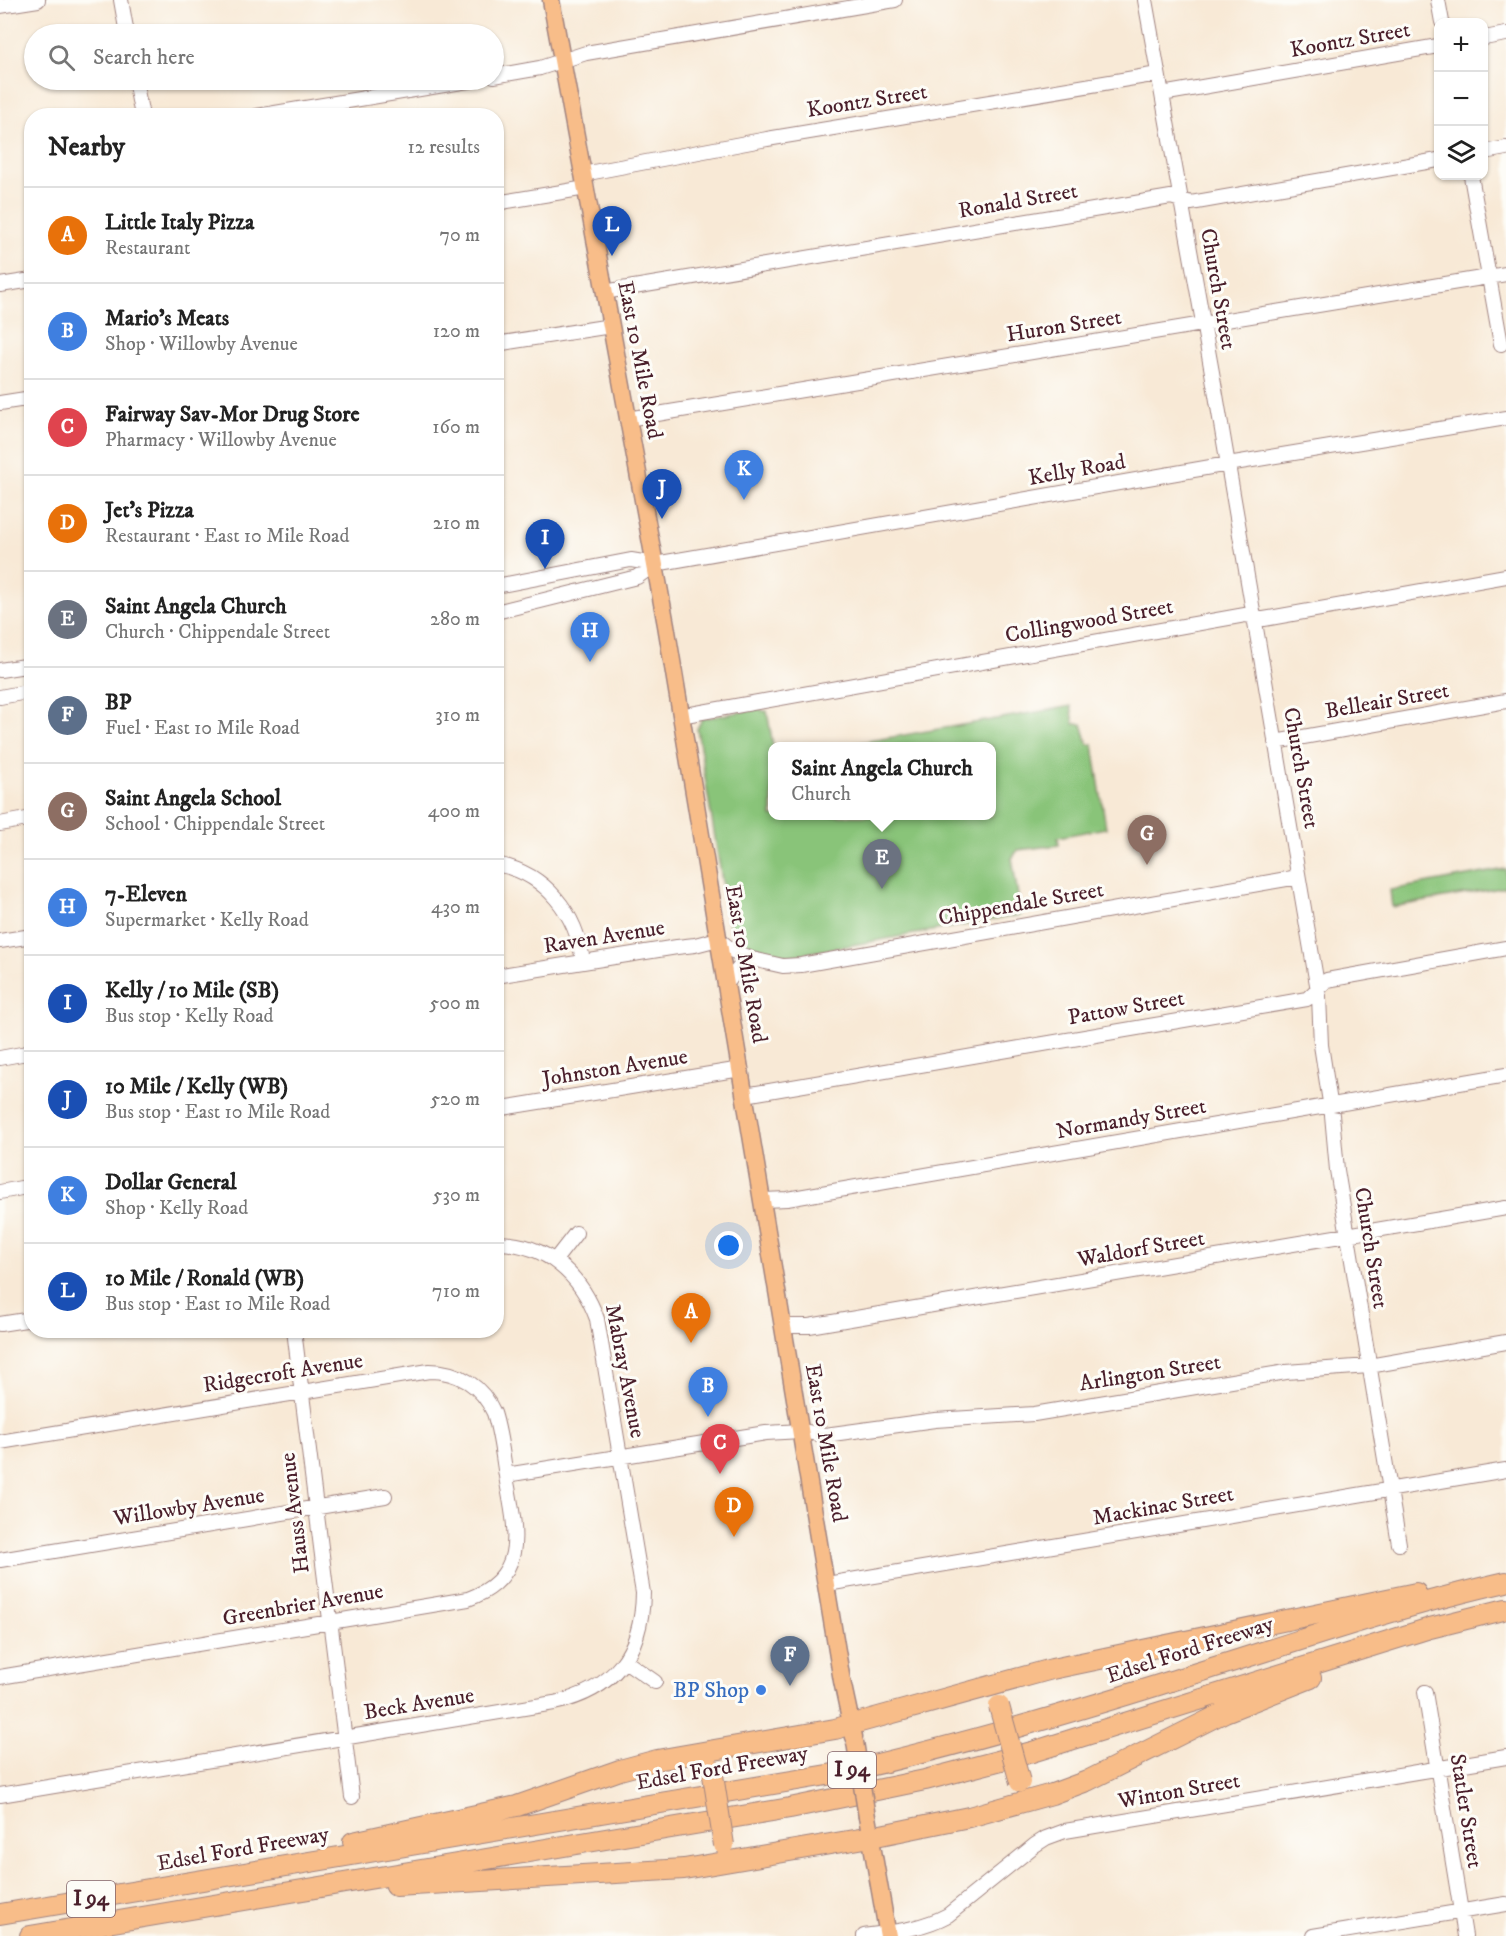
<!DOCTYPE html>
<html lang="en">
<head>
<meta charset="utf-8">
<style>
	:root { --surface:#fff; --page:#f6f6f6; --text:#222; --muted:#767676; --line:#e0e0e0; --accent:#d1495b }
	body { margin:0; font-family:"IM FELL DW Pica",serif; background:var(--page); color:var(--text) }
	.controls { position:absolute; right:18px; top:18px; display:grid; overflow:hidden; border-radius:12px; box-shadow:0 2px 4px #0004 }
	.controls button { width:54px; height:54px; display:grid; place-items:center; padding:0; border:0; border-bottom:2px solid var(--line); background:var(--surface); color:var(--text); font:30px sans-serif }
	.you { position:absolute; left:729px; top:1246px; width:21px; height:21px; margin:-15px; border:4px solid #fff; border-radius:50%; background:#1a73e8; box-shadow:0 0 0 9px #1a73e833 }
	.badge { display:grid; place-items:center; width:39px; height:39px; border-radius:50%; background:var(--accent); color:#fff; font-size:20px; font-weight:700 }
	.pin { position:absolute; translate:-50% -50px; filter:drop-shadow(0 2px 3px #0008) }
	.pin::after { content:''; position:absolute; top:32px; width:21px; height:18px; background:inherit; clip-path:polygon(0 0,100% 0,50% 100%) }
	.popup { position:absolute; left:768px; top:742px; width:228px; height:78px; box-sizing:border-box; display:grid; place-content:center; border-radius:12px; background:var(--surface); filter:drop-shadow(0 2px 4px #0005); font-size:20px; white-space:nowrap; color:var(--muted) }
	.popup b { font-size:22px; color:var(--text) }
	.popup::after { content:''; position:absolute; left:50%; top:100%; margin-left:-12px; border:12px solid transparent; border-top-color:var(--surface) }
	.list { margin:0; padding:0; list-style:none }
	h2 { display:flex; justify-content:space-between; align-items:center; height:78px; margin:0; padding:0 24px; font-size:26px }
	h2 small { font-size:20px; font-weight:400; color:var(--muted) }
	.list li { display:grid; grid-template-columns:39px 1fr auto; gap:18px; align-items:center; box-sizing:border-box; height:96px; padding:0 24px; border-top:2px solid var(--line) }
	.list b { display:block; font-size:22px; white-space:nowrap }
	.list p { margin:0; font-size:20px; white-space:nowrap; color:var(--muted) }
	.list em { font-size:20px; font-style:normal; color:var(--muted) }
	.icon { flex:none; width:33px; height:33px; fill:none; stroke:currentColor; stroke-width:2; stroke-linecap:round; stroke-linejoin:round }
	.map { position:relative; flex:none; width:1506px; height:1936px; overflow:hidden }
	.search { position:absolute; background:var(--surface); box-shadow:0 2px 4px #0004; left:24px; top:24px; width:480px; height:66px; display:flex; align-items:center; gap:15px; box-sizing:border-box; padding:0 21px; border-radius:33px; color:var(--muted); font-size:22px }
	.panel { position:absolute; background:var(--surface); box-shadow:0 2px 4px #0004; left:24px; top:108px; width:480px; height:1230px; border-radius:24px }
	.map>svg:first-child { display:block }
</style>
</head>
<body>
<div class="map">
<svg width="1506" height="1936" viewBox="0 0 1506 1936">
	<rect width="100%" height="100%" fill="#fdfcf7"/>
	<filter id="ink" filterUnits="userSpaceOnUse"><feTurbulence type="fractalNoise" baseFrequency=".0167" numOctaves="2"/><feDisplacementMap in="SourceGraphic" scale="12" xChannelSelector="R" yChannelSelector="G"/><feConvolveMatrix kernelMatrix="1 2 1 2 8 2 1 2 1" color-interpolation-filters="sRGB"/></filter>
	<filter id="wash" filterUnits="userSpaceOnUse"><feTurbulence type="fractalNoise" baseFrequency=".008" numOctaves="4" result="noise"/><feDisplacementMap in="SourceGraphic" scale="24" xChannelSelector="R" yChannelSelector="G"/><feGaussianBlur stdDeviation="1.35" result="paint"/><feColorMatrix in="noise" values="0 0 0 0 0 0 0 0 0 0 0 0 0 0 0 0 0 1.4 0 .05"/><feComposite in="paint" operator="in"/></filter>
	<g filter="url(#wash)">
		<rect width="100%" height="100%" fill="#f8e9d6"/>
		<path fill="#89c479" stroke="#6a7252" stroke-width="1.5" d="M1071,706L1074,724H1082L1088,744L1093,745L1106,828L1058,837L1059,845L1018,850L1012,858L1021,915L791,956L769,954L749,944L737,943L730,929L697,729L702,719L761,708L762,711H767L773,746L772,816H992V746H841Z
			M1506,869V887L1392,907L1390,890Z"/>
	</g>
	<g filter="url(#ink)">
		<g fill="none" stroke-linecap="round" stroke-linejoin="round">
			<g stroke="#a18480" stroke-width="16">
				<path id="minor" d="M121,0L127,34
					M1145,0L1215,389L1319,996L1321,1045L1332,1115L1337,1170L1399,1544
					M1438,0L1442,22
					M0,6L38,0
					M1484,38L1506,34
					M494,76L540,68L586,53L895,0
					M135,80L142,116
					M1162,94L1438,46
					M257,116L474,80
					M1484,152L1506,148
					M583,174L767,139L1158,74
					M1471,176L1501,344
					M496,203L586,188
					M0,285L32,280
					M604,292L1171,197L1191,203L1438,160
					M496,344L611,326
					M0,403L32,398
					M627,419L1506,274
					M496,586L631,560L655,564L1228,464L1506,418
					M496,612L637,577L655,564
					M0,670L32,665
					M0,697L32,691
					M680,716L1245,615L1264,619L1506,576
					M1275,742L1506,701
					M0,824L32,818
					M496,864C546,873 577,914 583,962
					M0,941L32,936
					M752,959L783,966L801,965L1298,877
					M496,976L677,947L695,945L718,939L733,951L752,959L739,968L726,984
					M0,1058L32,1052
					M745,1095L1307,999L1327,980L1506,948
					M496,1109L741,1069
					M0,1192L32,1186
					M763,1200L787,1199L1506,1075
					M555,1260L576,1233
					M0,1324L32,1319
					M783,1326H809L1506,1208
					M294,1330L352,1797
					M0,1442L429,1371C459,1371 482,1386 494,1413C501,1435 503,1459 507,1482C516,1531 528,1577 468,1599L0,1677
					M506,1475L766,1433L801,1431L825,1435L935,1420L1034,1414L1286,1372L1369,1366L1506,1342
					M0,1560L385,1496
					M827,1584L1506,1470
					M625,1661L655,1682
					M1425,1692L1465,1936
					M0,1795L554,1703C614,1690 642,1653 643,1593L597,1319C581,1274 545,1243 496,1243
					M864,1936C893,1932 922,1929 948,1915L1035,1845L1046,1838L1065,1831L1506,1757
					M1313,1936L1506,1904"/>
			</g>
			<g stroke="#a18480" stroke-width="19">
				<path id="major" d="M551,0L666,625L842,1681L854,1737
					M867,1817L888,1936"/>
			</g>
			<g stroke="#a18480" stroke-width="22">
				<path id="highway" d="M353,1842L517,1806L620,1770L657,1760L835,1729L1052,1669L1416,1593
					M396,1886L684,1869L871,1837L969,1817L1052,1794L1087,1781L1225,1712L1311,1678
					M0,1914L839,1773C963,1745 1084,1709 1206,1670C1305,1639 1404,1605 1506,1582
					M30,1936L790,1808L925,1780L1032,1752L1430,1628L1506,1609"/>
			</g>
			<use href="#minor" stroke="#fff" stroke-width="14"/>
			<use href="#major" stroke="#f8bd89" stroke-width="16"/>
			<use href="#highway" stroke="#f8bd89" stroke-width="20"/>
			<g stroke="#a18480" stroke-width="19" stroke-linecap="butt">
				<path id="major-bridge" d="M855,1742L867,1817"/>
			</g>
			<g stroke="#a18480" stroke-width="22" stroke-linecap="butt">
				<path id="highway-bridge" d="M999,1706L1020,1782
					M712,1769L724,1845"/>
			</g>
			<use href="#major-bridge" stroke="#f8bd89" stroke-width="16"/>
			<use href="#highway-bridge" stroke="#f8bd89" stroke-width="20"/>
		</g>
	</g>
	<circle fill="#3f7fe0" stroke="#fdfcf7" stroke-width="2" cx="761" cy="1690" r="6"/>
	<g text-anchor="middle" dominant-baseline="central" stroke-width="6" stroke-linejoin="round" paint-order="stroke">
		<g fill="#fdfcf7" stroke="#806168" stroke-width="1.5">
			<rect x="828" y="1752" width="48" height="36" rx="4.5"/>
			<rect x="67" y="1881" width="48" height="36" rx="4.5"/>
		</g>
		<g font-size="21" font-weight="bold" fill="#4a1f2b">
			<text x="852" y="1770">I 94</text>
			<text x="91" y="1899">I 94</text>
		</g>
		<g font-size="22" fill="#4a1f2b" stroke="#fdfcf7">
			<text transform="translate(1350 40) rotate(-10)">Koontz Street</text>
			<text transform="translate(867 101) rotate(-9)">Koontz Street</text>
			<text transform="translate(1018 201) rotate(-10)">Ronald Street</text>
			<text transform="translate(1218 289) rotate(80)">Church Street</text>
			<text transform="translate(1064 326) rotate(-9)">Huron Street</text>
			<text transform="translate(640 360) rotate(79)">East 10 Mile Road</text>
			<text transform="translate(1077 470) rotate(-10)">Kelly Road</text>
			<text transform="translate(1089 621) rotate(-10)">Collingwood Street</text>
			<text transform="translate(1387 701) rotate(-10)">Belleair Street</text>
			<text transform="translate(1301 768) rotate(80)">Church Street</text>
			<text transform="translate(1021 904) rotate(-10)">Chippendale Street</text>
			<text transform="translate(604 937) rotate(-9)">Raven Avenue</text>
			<text transform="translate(746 964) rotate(80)">East 10 Mile Road</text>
			<text transform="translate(1126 1008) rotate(-10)">Pattow Street</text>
			<text transform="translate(615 1068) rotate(-9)">Johnston Avenue</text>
			<text transform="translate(1131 1119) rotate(-10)">Normandy Street</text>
			<text transform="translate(1371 1248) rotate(81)">Church Street</text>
			<text transform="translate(1141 1249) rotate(-10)">Waldorf Street</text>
			<text transform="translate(625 1371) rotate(79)">Mabray Avenue</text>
			<text transform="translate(283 1373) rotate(-9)">Ridgecroft Avenue</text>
			<text transform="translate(1150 1373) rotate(-9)">Arlington Street</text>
			<text transform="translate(826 1443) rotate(80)">East 10 Mile Road</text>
			<text transform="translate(1163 1506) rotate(-10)">Mackinac Street</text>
			<text transform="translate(189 1507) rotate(-9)">Willowby Avenue</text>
			<text transform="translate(295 1513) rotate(-97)">Hauss Avenue</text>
			<text transform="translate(303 1605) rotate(-10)">Greenbrier Avenue</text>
			<text transform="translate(1190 1650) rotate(-18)">Edsel Ford Freeway</text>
			<text transform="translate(419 1704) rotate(-9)">Beck Avenue</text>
			<text transform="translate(722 1768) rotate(-10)">Edsel Ford Freeway</text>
			<text transform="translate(1179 1791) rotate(-10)">Winton Street</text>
			<text transform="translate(1466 1811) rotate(81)">Statler Street</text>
			<text transform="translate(243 1849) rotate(-10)">Edsel Ford Freeway</text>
		</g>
		<g font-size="22" fill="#366cbe" stroke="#fdfcf7" text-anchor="end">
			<text x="749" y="1690">BP Shop</text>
		</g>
	</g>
</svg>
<div class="controls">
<button>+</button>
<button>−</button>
<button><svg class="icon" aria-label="layers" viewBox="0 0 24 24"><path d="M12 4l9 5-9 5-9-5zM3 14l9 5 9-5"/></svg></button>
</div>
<div class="you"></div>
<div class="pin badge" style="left:691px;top:1343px;background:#e8710a">A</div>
<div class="pin badge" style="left:708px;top:1417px;background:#3f7fe0">B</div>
<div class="pin badge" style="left:720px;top:1474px;background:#e0444e">C</div>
<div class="pin badge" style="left:734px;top:1537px;background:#e8710a">D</div>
<div class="pin badge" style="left:882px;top:889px;background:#6b7280">E</div>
<div class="popup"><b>Saint Angela Church</b>Church</div>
<div class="pin badge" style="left:790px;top:1686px;background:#5c6f8a">F</div>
<div class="pin badge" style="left:1147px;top:865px;background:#8d6e63">G</div>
<div class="pin badge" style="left:590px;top:662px;background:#3f7fe0">H</div>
<div class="pin badge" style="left:545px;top:569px;background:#1a4fb4">I</div>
<div class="pin badge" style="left:662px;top:519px;background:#1a4fb4">J</div>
<div class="pin badge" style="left:744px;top:500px;background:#3f7fe0">K</div>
<div class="pin badge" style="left:612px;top:256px;background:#1a4fb4">L</div>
<div class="search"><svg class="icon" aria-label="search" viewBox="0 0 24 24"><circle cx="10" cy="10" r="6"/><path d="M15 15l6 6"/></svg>Search here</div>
<section class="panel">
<h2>Nearby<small>12 results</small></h2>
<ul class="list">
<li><span class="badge" style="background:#e8710a">A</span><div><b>Little Italy Pizza</b><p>Restaurant</p></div><em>70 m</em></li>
<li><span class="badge" style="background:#3f7fe0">B</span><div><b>Mario's Meats</b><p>Shop · Willowby Avenue</p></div><em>120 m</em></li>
<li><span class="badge" style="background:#e0444e">C</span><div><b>Fairway Sav-Mor Drug Store</b><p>Pharmacy · Willowby Avenue</p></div><em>160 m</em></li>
<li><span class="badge" style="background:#e8710a">D</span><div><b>Jet's Pizza</b><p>Restaurant · East 10 Mile Road</p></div><em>210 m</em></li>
<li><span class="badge" style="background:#6b7280">E</span><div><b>Saint Angela Church</b><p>Church · Chippendale Street</p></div><em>280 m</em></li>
<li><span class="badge" style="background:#5c6f8a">F</span><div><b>BP</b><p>Fuel · East 10 Mile Road</p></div><em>310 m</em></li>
<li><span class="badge" style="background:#8d6e63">G</span><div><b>Saint Angela School</b><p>School · Chippendale Street</p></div><em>400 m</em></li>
<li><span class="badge" style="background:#3f7fe0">H</span><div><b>7-Eleven</b><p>Supermarket · Kelly Road</p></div><em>430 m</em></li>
<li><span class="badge" style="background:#1a4fb4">I</span><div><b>Kelly / 10 Mile (SB)</b><p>Bus stop · Kelly Road</p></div><em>500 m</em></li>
<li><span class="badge" style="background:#1a4fb4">J</span><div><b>10 Mile / Kelly (WB)</b><p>Bus stop · East 10 Mile Road</p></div><em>520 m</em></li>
<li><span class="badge" style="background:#3f7fe0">K</span><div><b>Dollar General</b><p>Shop · Kelly Road</p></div><em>530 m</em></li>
<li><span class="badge" style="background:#1a4fb4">L</span><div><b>10 Mile / Ronald (WB)</b><p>Bus stop · East 10 Mile Road</p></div><em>710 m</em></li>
</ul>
</section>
</div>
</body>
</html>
